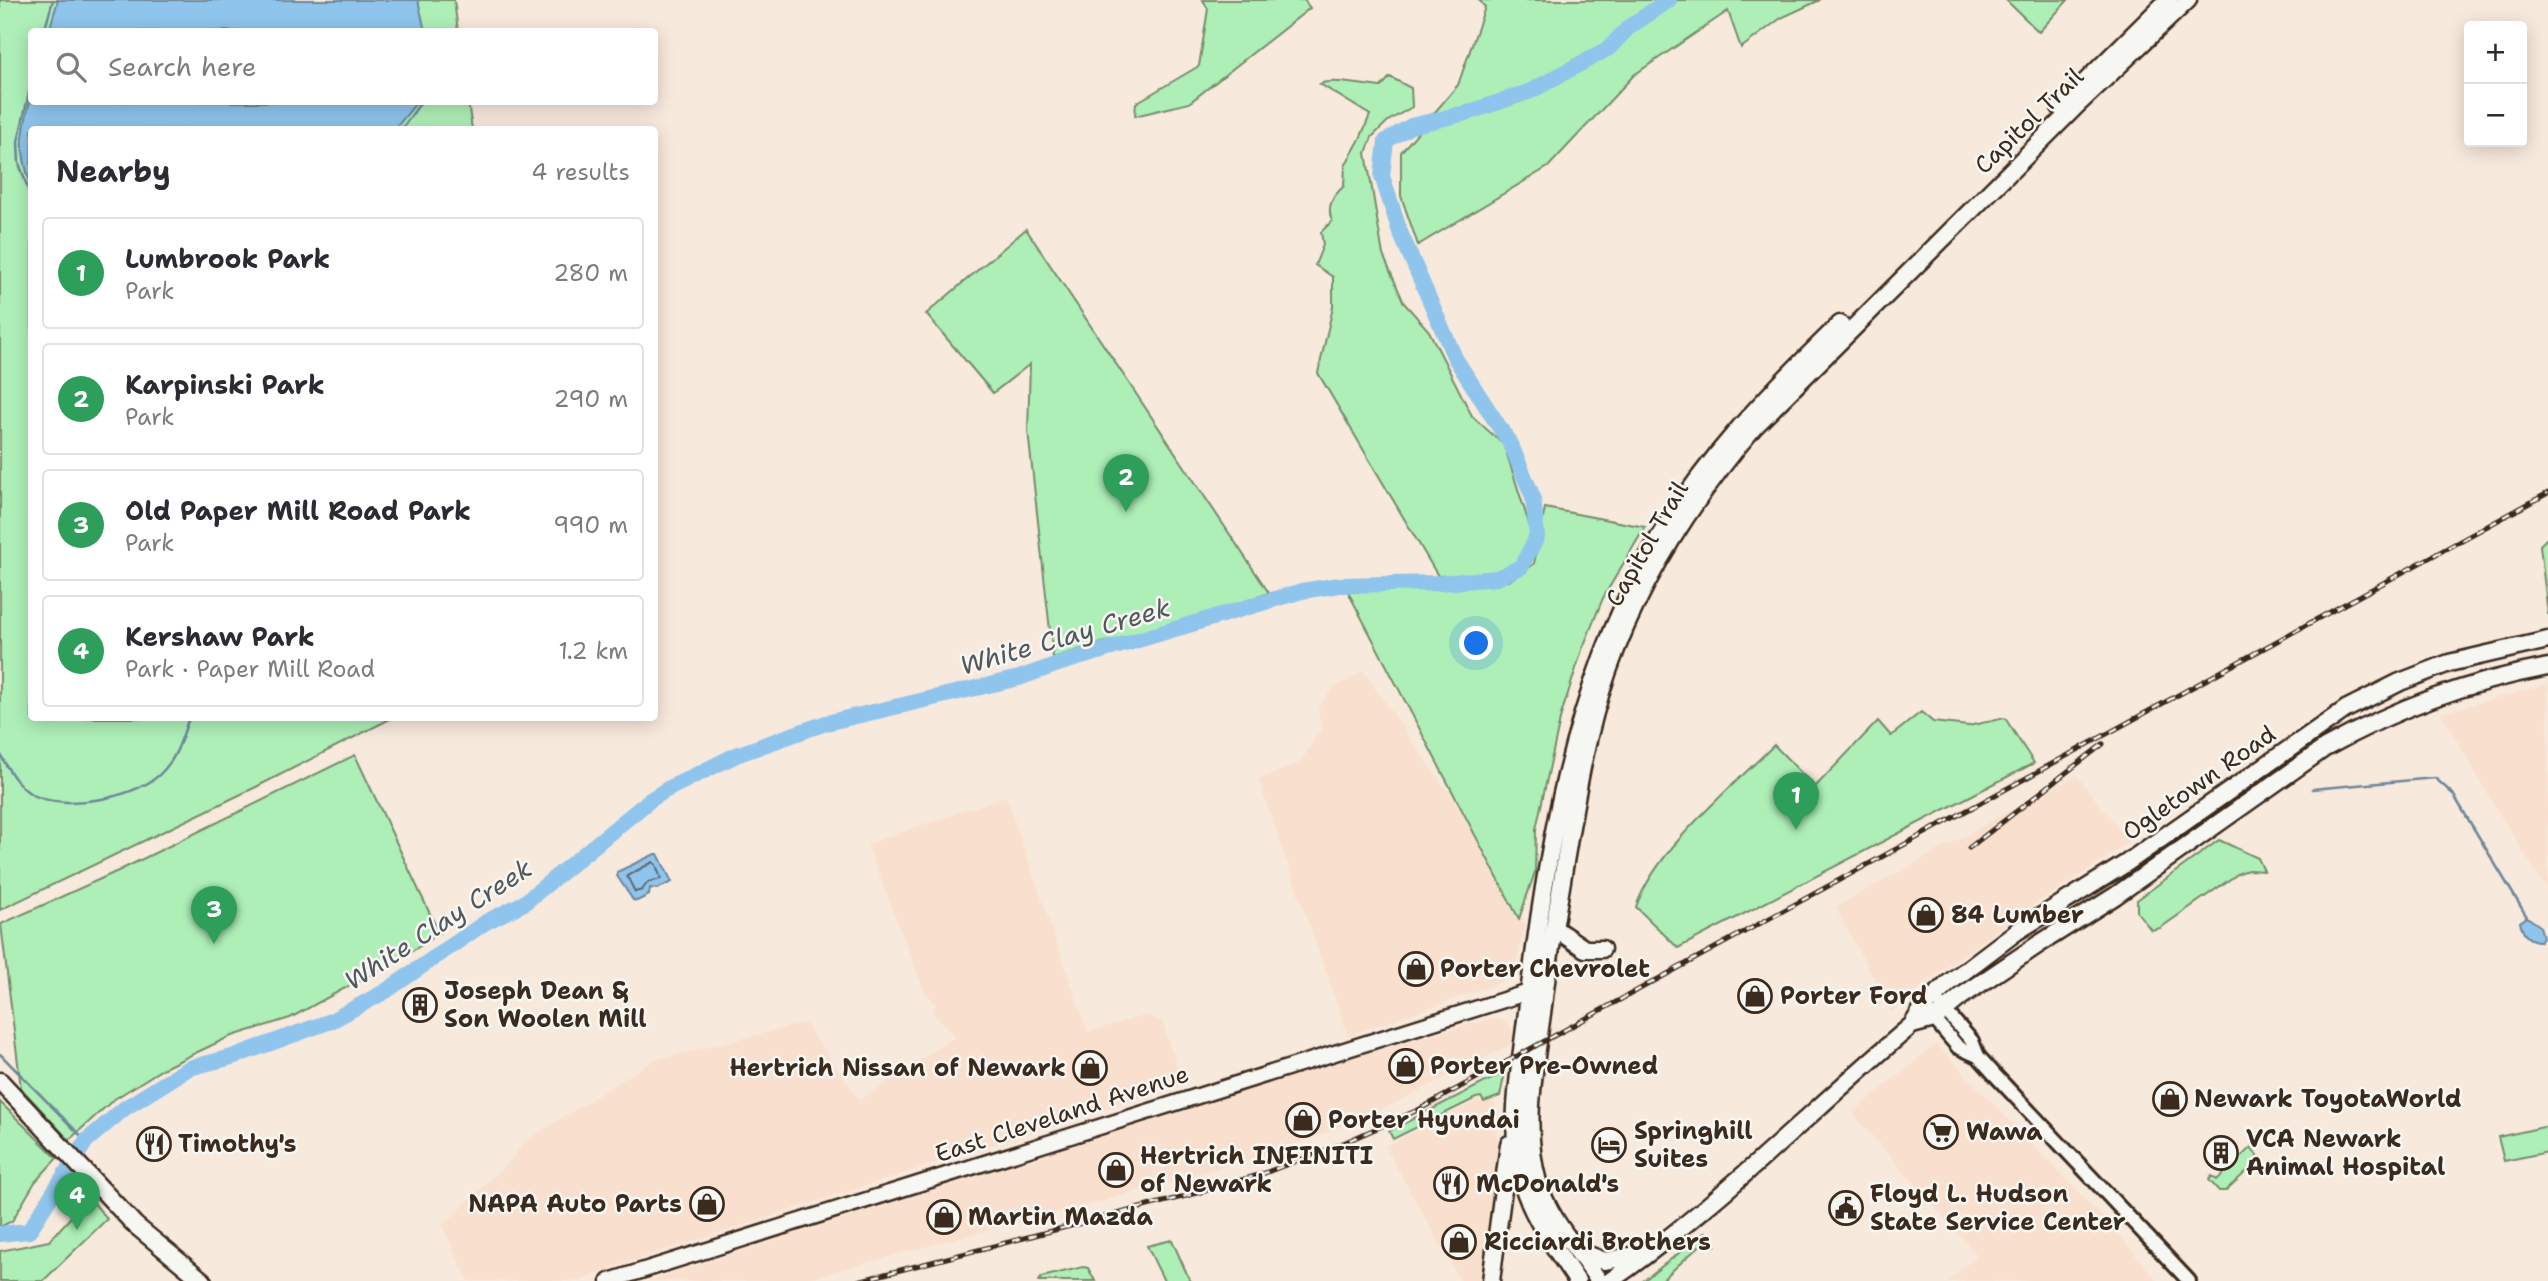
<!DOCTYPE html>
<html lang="en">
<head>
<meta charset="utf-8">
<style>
	:root { --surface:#fff; --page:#f2f2f3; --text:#2b2b33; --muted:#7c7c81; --line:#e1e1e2; --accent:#0b8043 }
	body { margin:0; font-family:"Shantell Sans",sans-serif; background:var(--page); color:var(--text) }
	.controls { position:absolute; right:21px; top:21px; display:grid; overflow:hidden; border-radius:7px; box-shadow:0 4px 18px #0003 }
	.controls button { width:63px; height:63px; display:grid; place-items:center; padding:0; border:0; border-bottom:2px solid var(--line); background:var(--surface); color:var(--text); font:35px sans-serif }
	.you { position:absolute; left:1477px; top:644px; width:24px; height:24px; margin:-18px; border:5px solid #fff; border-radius:50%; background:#1a73e8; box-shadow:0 0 0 10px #1a73e833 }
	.badge { display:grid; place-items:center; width:46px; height:46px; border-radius:50%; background:var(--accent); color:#fff; font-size:23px; font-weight:700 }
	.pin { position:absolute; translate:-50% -58px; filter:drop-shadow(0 2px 4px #0008) }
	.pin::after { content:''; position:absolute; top:37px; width:24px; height:21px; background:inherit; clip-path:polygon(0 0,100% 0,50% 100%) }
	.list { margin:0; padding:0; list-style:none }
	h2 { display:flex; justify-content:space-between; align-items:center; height:91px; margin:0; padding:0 28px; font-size:30px }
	h2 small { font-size:23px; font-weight:400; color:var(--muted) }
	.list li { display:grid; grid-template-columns:46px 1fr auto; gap:21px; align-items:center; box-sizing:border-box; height:112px; margin:0 14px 14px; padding:0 14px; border:2px solid var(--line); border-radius:7px }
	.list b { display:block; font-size:26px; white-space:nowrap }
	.list p { margin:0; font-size:23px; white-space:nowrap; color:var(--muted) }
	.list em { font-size:23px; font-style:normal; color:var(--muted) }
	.icon { flex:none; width:38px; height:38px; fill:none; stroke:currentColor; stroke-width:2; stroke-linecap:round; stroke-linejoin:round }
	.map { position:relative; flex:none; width:2548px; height:1281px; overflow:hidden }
	.search { position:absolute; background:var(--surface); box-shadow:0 4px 18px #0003; left:28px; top:28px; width:630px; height:77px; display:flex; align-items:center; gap:18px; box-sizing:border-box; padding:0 24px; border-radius:7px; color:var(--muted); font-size:26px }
	.panel { position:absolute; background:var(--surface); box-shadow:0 4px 18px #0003; left:28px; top:126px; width:630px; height:595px; border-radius:7px }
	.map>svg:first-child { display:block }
</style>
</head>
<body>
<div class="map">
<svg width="2548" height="1281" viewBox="0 0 2548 1281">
	<rect width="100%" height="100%" fill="#f8e9dd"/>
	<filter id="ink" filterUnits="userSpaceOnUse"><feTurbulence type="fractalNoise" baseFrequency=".0143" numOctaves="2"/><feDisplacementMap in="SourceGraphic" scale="14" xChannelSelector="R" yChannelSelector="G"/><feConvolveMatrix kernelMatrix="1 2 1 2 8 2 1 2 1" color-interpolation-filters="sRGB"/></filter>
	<g filter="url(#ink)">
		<path fill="#f9e0ce" d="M1363,671L1456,803L1526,924L1514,972L1500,983L1348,1036L1258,779L1299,764L1321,729L1318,708L1333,688Z
			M2548,684V891L2495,807L2441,713Z
			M2076,775L2129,841L2106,859L2024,911L1941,971L1892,1012L1835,907Z
			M1006,796L1088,1032L1146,1015L1162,1021L1183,1084L614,1267L580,1281H469L442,1226L510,1161L525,1141L654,1060L805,1023L860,1100L955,1036L931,1011L936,1005L924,991L867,844Z
			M1491,1018L1509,1022L1513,1033L1511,1045L1373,1114L1284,1149L1097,1203L969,1235L801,1281H647L1367,1053Z
			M1936,1044L2118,1233L2157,1281H1948L1977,1255L1852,1113Z
			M1478,1100L1483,1104L1493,1101L1500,1117L1494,1125L1498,1138L1502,1143L1486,1270L1482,1281H1460L1385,1146Z"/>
		<path fill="#aeefb8" stroke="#748c6b" stroke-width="2" d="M0,0H454L458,31L32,32V102H468L472,129L32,130V718H392L256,787L0,910Z
			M1203,0H1304L1310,8L1189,103L1135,116L1136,103L1199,66L1208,9Z
			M1479,0H1820L1781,18L1741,48L1728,11L1634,75L1548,167L1418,245L1401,196V152L1458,85L1485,7Z
			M2006,0H2068L2039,32Z
			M1390,77L1411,88L1412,107L1388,121L1372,137L1366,153L1383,255L1404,303L1429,331L1472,416L1504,445L1531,530L1525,555L1506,573L1438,576L1318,373L1333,307V277L1315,265L1323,245L1321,232L1332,221C1326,206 1333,196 1344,186L1345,166L1360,139L1370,115L1320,84C1332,78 1365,86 1381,87Z
			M1026,229L1269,593L1172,627L1145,635L1105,642L1053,658L1028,431L1030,364L993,393L926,314Z
			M1545,508L1645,527L1603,598L1582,650L1561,715L1536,829L1535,872L1519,919L1348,592L1509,581L1534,564Z
			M2548,537V615L2540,545Z
			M1921,712L1933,722L1968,726L2005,718L2034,763L1678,948L1636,907C1656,849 1731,788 1774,745L1815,787L1878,721L1891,736Z
			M355,755L439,933L408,954L290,1018L229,1037L164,1068L113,1100L69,1140L21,1088L1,924L118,871Z
			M2219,840L2258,858L2264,871L2248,870L2239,873L2160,928L2151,930L2137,912V900Z
			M1505,1072L1500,1096L1484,1102L1481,1097L1476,1098L1393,1139L1389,1131Z
			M0,1102L57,1158L35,1182L12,1221L0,1227Z
			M2548,1126V1152L2504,1161L2498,1137Z
			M2251,1147L2257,1155L2256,1163L2225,1191H2219L2209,1180L2212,1176L2217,1180Z
			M89,1197L107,1219L43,1281H0V1251L49,1241Z
			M1706,1232L1716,1245L1714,1246L1707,1239L1661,1281H1643Z
			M1172,1240L1190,1281H1164L1147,1246Z
			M1083,1267L1088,1268L1095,1281H1039L1042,1277Z"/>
		<path fill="#8fc4ec" stroke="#6d869a" stroke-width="2" d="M58,0H418L425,31H49Z
			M31,96L32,102H417L395,129L32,130L31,185C18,148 22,134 31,96Z
			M655,854H658L672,882L657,889L650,888L649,895L637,901L633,900L617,876V872Z
			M2527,917L2540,926L2543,937L2540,941C2527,941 2522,933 2520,922Z"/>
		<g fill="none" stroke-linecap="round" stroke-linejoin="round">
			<path stroke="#5d6870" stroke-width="2" d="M653,862L656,865L661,879L648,882L642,890L635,892L627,876Z"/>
			<path stroke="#6d869a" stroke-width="2.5" d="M44,32L53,0
				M32,79L18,142L19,163L32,200
				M401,130L421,102
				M0,753C6,767 18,787 33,795C65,811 141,798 164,770C178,755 182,736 189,718
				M2312,789L2435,778L2453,794L2527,917
				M0,1054L86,1141"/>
			<path stroke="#8fc4ec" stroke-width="16" d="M0,1234L29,1231L86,1141L125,1108L189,1068L232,1057L331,1021L386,991L486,922L524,903L650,800L666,790L736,755L826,723L1019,678L1061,663L1302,591L1339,585L1441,583L1497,578L1521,567L1537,537L1533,497L1511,445L1455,358L1400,232L1382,176L1386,141L1411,126L1470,112L1531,91L1609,48L1629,27L1669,0"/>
			<g stroke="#3b2a1e" stroke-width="18">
				<path id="tertiary" d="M1934,998L1972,1041L1978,1056L1995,1075L2189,1281
					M1929,1013L1958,1047L1978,1056"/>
			</g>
			<g stroke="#3b2a1e" stroke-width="19">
				<path id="secondary" d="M609,1281L1529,992"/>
			</g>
			<g stroke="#3b2a1e" stroke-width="21">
				<path id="primary" d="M2060,107L2168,0
					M1554,928L1585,949H1602
					M1912,1025L1934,1019L1962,996L2039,944L2115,896L2325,748C2399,707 2464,683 2548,667
					M0,1081L135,1225L203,1281
					M1578,1251L1605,1261L1644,1253
					M1491,1281L1509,1144
					M1577,1281C1554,1246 1526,1211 1519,1168C1510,1119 1520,1069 1526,1020C1544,861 1571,694 1650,553C1699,464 1768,394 1840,324
					M1599,1281C1578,1250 1549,1219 1538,1182C1521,1123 1537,1058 1544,998C1549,953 1558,907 1565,862C1576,797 1586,733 1608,671C1640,580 1692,500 1754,427L2074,108L2188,0
					M1610,1281C1719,1206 1811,1110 1912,1025L1924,1006L1950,982L2016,932L2125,864L2346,709L2400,682L2449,663L2548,640"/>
			</g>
			<use href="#tertiary" stroke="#f6f6f2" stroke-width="12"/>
			<use href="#secondary" stroke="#f6f6f2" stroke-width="14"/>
			<use href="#primary" stroke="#f6f6f2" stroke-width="16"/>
			<g stroke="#3b2a1e" stroke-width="5">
				<path id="rail" d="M1969,848L2103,744
					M858,1281L1190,1195L1262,1174L1341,1144L1420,1109L2548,493"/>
			</g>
			<use href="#rail" stroke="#f6f6f2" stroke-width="2.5" stroke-dasharray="8" stroke-linecap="butt"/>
		</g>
	</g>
	<defs>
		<g id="shop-ring" transform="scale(1.75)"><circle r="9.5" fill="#f6f6f2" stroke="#3b2a1e" stroke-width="1.5"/><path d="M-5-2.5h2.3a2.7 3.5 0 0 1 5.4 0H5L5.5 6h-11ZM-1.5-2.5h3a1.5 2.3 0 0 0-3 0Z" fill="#3b2a1e"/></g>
		<g id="building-ring" transform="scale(1.75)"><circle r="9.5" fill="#f6f6f2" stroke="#3b2a1e" stroke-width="1.5"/><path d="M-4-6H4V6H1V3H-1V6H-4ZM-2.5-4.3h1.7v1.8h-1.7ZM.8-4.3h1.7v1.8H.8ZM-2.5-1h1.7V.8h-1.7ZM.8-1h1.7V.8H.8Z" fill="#3b2a1e"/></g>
		<g id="supermarket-ring" transform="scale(1.75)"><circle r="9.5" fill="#f6f6f2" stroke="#3b2a1e" stroke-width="1.5"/><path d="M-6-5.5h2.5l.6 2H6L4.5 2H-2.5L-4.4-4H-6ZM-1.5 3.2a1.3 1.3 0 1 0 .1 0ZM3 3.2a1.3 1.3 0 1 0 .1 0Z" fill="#3b2a1e"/></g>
		<g id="restaurant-ring" transform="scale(1.75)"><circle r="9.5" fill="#f6f6f2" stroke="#3b2a1e" stroke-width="1.5"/><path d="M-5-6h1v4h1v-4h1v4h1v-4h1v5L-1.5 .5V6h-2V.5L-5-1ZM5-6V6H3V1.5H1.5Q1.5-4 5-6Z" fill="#3b2a1e"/></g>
		<g id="hotel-ring" transform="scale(1.75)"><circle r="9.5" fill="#f6f6f2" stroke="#3b2a1e" stroke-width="1.5"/><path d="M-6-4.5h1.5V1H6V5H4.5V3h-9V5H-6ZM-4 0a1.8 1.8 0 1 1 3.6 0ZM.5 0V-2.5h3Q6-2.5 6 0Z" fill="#3b2a1e"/></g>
		<g id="civic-ring" transform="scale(1.75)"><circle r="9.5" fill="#f6f6f2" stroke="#3b2a1e" stroke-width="1.5"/><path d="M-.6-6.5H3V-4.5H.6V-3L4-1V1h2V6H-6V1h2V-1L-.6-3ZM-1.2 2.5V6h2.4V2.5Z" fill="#3b2a1e"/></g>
	</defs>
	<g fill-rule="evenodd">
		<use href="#shop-ring" x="1926" y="915"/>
		<use href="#shop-ring" x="1416" y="969"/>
		<use href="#shop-ring" x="1755" y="996"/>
		<use href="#building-ring" x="420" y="1005"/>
		<use href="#shop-ring" x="1406" y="1066"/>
		<use href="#shop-ring" x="1090" y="1068"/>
		<use href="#shop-ring" x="2170" y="1099"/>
		<use href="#shop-ring" x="1303" y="1120"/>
		<use href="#supermarket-ring" x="1941" y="1132"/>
		<use href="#restaurant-ring" x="154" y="1144"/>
		<use href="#hotel-ring" x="1609" y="1145"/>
		<use href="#building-ring" x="2221" y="1153"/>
		<use href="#shop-ring" x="1116" y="1170"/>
		<use href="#restaurant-ring" x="1451" y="1184"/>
		<use href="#shop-ring" x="707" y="1204"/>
		<use href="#civic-ring" x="1846" y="1208"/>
		<use href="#shop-ring" x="944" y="1217"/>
		<use href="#shop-ring" x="1459" y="1242"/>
	</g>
	<g text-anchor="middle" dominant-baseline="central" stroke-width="5" stroke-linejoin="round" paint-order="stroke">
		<g font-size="24" fill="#3b2a1e" stroke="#f6f6f2">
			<text transform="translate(2029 121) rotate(-44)">Capitol Trail</text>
			<text transform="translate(1647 544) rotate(-60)">Capitol Trail</text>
			<text transform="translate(2199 783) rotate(-35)">Ogletown Road</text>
			<text transform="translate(1062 1114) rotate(-18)">East Cleveland Avenue</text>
		</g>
		<g font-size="24" font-weight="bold" fill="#3b2a1e" stroke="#f6f6f2" text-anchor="start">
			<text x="1951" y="915">84 Lumber</text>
			<text x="1440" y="969">Porter Chevrolet</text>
			<text x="444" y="991">Joseph Dean &amp;<tspan x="444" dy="28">Son Woolen Mill</tspan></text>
			<text x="1780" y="996">Porter Ford</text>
			<text x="1430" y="1066">Porter Pre-Owned</text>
			<text x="1066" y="1068" text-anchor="end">Hertrich Nissan of Newark</text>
			<text x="2194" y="1099">Newark ToyotaWorld</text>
			<text x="1328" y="1120">Porter Hyundai</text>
			<text x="1634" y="1131">Springhill<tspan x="1634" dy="28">Suites</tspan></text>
			<text x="1966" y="1132">Wawa</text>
			<text x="2246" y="1139">VCA Newark<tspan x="2246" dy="28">Animal Hospital</tspan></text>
			<text x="178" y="1144">Timothy's</text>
			<text x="1140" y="1156">Hertrich INFINITI<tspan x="1140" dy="28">of Newark</tspan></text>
			<text x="1476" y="1184">McDonald's</text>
			<text x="1870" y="1194">Floyd L. Hudson<tspan x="1870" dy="28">State Service Center</tspan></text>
			<text x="682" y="1204" text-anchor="end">NAPA Auto Parts</text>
			<text x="968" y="1217">Martin Mazda</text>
			<text x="1484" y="1242">Ricciardi Brothers</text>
		</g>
		<g font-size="26" font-style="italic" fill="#54585c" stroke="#f6f6f2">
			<text transform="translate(1065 636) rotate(-16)">White Clay Creek</text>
			<text transform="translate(438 924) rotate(-33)">White Clay Creek</text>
		</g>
	</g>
</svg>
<div class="controls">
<button>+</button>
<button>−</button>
</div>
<div class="you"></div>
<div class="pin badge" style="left:1796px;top:830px;background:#2e9e5b">1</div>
<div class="pin badge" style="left:1126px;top:512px;background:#2e9e5b">2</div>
<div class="pin badge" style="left:214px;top:944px;background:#2e9e5b">3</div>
<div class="pin badge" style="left:77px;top:1230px;background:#2e9e5b">4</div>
<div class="search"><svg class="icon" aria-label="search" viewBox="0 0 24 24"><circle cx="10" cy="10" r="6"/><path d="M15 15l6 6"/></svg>Search here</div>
<section class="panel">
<h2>Nearby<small>4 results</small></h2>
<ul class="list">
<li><span class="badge" style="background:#2e9e5b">1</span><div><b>Lumbrook Park</b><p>Park</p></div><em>280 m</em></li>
<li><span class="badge" style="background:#2e9e5b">2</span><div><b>Karpinski Park</b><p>Park</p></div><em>290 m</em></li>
<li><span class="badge" style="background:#2e9e5b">3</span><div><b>Old Paper Mill Road Park</b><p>Park</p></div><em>990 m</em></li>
<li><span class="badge" style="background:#2e9e5b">4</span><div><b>Kershaw Park</b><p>Park · Paper Mill Road</p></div><em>1.2 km</em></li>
</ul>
</section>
</div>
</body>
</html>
